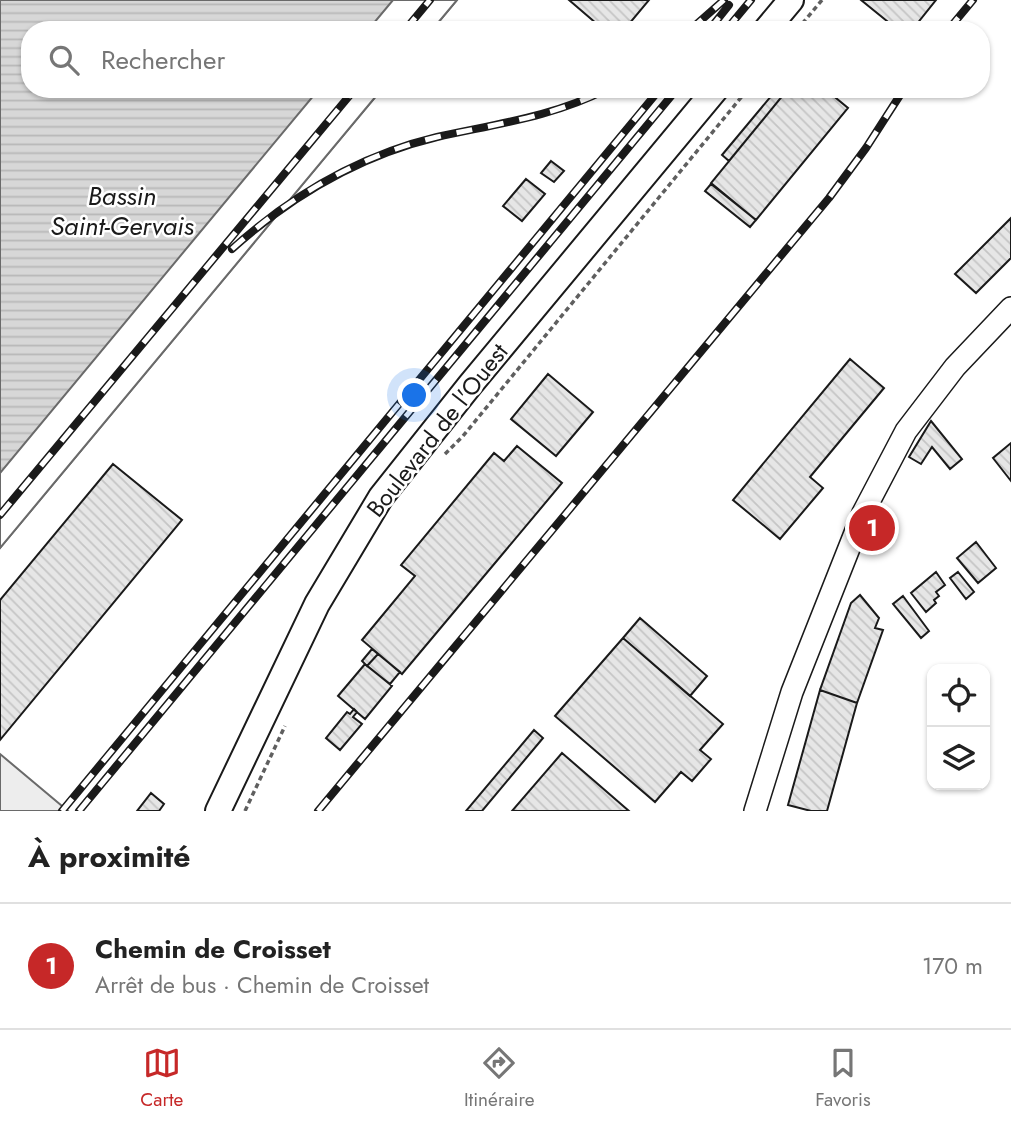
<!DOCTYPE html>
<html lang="fr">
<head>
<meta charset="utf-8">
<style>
	:root { --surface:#fff; --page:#f2f2f2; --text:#222; --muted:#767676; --line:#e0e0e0; --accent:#c62828 }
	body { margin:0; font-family:Jost,sans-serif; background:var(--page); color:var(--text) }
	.controls { position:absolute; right:21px; bottom:21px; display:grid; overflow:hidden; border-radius:14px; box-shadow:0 2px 5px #0004 }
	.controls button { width:63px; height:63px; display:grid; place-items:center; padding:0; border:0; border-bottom:2px solid var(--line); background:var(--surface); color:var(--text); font:35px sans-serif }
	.you { position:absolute; left:415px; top:396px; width:24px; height:24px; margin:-18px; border:5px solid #fff; border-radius:50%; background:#1a73e8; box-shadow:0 0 0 10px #1a73e833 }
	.badge { display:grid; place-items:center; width:46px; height:46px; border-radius:50%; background:var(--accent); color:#fff; font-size:23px; font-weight:700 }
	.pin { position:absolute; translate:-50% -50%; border:4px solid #fff; box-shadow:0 2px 7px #0006 }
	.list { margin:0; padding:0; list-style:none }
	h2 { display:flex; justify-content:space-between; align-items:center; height:91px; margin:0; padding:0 28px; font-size:30px }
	h2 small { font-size:23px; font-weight:400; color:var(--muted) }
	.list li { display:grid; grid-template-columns:46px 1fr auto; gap:21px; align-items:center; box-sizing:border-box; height:126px; padding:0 28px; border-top:2px solid var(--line) }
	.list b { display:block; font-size:26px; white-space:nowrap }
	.list p { margin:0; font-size:23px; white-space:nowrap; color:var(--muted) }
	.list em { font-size:23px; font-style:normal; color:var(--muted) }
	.icon { flex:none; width:38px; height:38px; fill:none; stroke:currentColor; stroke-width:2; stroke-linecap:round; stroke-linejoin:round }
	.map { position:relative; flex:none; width:1011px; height:811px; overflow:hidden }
	.search { position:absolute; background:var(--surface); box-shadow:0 2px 5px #0004; left:21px; right:21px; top:21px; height:77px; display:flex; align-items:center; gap:18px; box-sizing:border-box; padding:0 24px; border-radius:28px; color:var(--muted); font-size:26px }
	.sheet { height:217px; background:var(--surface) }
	nav { display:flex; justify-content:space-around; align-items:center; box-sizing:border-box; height:98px; border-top:2px solid var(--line); background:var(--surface); font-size:19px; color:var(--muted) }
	nav a { display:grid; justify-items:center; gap:4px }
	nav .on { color:var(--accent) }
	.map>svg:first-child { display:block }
</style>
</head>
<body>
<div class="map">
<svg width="1011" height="811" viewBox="0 0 1011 811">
	<defs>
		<pattern id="water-rules" width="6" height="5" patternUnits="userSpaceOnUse" patternTransform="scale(1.75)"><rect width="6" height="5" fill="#d7d7d7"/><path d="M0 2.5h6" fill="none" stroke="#b8b8b8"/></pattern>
		<pattern id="building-back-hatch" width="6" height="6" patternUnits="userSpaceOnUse" patternTransform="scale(1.75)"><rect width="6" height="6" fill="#e6e6e6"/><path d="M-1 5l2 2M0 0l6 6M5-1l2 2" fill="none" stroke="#c5c5c5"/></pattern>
	</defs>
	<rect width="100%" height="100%" fill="#fff"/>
	<path fill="#ededed" stroke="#6a6a6a" stroke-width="2" d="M0,754L68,811H0Z"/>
	<path fill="url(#water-rules)" stroke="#6a6a6a" stroke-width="2" d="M0,0H457L432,30H30V89H382L0,548Z"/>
	<path fill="#fff" stroke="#6a6a6a" stroke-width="2" d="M393,0H457L432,30H368Z
		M319,89H382L0,548V473Z"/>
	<path fill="url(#building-back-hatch)" stroke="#1a1a1a" stroke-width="2" d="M569,0H649L624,30H604Z
		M861,0H936L912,30H898Z
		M777,89L784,94L729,161L722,155Z
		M788,89H825L848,108L756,220L711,183Z
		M551,161L564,171L554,182L541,173Z
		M526,179L545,194L522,221L503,206Z
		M711,184L756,220L750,227L705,191Z
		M1011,218V258L976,293L955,274Z
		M850,359L884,388L810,477L823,488L780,539L733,500Z
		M548,374L593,412L556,456L511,419Z
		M931,421L962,459L950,469L932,447L921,464L909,457Z
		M1011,443V481L993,458Z
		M517,446L562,483L402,674L362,640L415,576L401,565L494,453L504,461Z
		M113,464L182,520L0,740V600Z
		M976,542L996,568L978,583L957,558Z
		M936,572L945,585L936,592L939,596L934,600L936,603L926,612L911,593Z
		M958,572L974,592L966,599L950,578Z
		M860,595L879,618L875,628L883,630L857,703L820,690L851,603Z
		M903,596L929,631L921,638L893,604Z
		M640,618L707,676L690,696L623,638Z
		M623,638L723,724L700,750L711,759L692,781L681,772L655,802L555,716Z
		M372,649L378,654L367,666L362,661Z
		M378,654L400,672L390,684L367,666Z
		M365,664L392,686L365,719L338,696Z
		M820,690L857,703L827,811H811L788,805Z
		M354,709L357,712L353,717L362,724L340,750L326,738L347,712L350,714Z
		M534,730L543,738L482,811H466Z
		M562,753L629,811H512Z
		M151,793L164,804L159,811H137Z"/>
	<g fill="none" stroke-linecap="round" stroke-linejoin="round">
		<g stroke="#1a1a1a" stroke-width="24">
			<path id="tertiary" d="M755,811L792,692L863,513L906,431L955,367L1011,308"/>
		</g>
		<g stroke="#1a1a1a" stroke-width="28">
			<path id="secondary" d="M766,30L791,0
				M218,811L317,604L381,497L470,385L716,89"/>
		</g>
		<path stroke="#5f5f5f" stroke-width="3.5" stroke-dasharray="5 3.5" stroke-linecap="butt" d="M797,30L822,0
			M445,454L463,436L748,89
			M245,811L285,726"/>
		<use href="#tertiary" stroke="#fff" stroke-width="21"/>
		<use href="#secondary" stroke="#fff" stroke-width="24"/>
		<g stroke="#1a1a1a" stroke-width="8">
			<path id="rail" d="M405,30L430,0
				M690,30L724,0
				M709,30L729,5
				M726,30L751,0
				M948,30L973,0
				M232,249C292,195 358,156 437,137C495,124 553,117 607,89
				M0,515L355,89
				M62,811L660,89
				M79,811L677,89
				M318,811L829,198L866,148L904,89"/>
		</g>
		<use href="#rail" stroke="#fff" stroke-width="5" stroke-dasharray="16" stroke-linecap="butt"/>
	</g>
	<g text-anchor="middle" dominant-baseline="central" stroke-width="5" stroke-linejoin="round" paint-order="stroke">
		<g font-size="24" fill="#1a1a1a" stroke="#fff">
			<text transform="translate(437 430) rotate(-52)">Boulevard de l'Ouest</text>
		</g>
		<g font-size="26" font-style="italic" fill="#1a1a1a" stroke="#fff">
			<text x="122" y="196">Bassin<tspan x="122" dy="30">Saint-Gervais</tspan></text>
		</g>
	</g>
</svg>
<div class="controls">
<button><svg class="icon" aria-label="locate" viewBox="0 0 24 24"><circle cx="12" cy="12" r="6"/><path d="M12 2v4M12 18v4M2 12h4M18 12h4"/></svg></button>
<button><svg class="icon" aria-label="layers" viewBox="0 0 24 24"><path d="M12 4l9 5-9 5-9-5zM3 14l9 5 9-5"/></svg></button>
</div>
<div class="you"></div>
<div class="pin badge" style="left:872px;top:528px">1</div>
<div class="search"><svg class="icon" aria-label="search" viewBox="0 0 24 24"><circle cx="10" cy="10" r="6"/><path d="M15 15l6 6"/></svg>Rechercher</div>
</div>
<section class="sheet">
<h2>À proximité<small></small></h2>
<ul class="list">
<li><span class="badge">1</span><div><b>Chemin de Croisset</b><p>Arrêt de bus · Chemin de Croisset</p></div><em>170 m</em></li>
</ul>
</section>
<nav>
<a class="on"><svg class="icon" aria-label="map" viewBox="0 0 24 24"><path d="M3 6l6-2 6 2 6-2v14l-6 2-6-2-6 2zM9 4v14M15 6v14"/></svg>Carte</a>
<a><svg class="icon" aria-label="directions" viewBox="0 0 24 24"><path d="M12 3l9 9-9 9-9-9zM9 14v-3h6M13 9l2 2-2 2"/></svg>Itinéraire</a>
<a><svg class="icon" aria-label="saved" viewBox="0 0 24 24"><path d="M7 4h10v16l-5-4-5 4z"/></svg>Favoris</a>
</nav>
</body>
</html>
